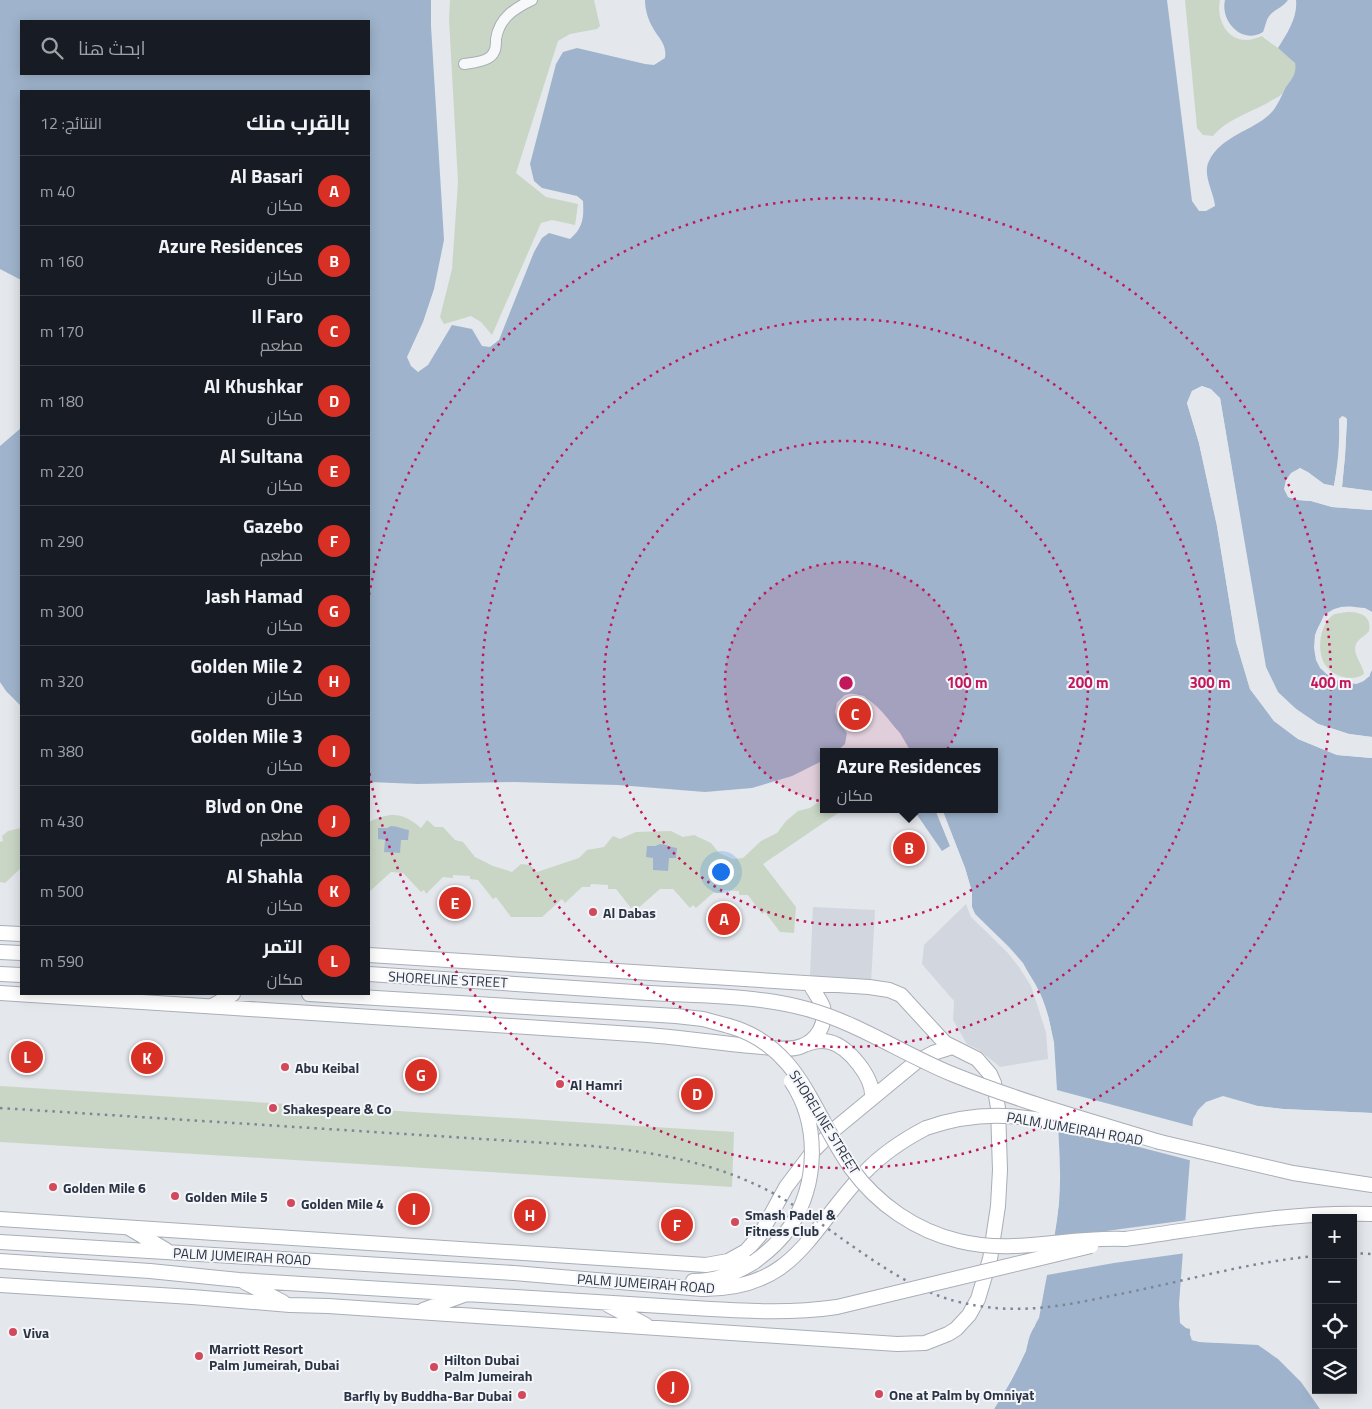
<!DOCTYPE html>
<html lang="ar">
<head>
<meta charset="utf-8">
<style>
	:root { --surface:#171b24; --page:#242831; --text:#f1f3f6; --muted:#9ea1a6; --line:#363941; --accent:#d93025 }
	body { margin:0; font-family:"Titillium Web",Cairo,sans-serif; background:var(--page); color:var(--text); direction:rtl }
	.controls { position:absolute; right:15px; bottom:15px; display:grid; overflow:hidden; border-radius:0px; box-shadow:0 2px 12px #0003 }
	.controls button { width:45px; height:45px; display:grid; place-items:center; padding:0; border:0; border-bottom:1px solid var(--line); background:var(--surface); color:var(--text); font:25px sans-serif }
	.you { position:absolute; left:720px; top:871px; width:18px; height:18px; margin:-12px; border:4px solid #fff; border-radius:50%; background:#1a73e8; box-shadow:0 0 0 8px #1a73e833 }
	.badge { display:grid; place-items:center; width:32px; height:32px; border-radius:50%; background:var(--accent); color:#fff; font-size:16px; font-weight:700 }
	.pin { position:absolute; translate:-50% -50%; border:2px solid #fff; box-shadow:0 1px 5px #0006 }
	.popup { position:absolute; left:820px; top:748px; width:178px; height:65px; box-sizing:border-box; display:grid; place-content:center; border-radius:0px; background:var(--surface); filter:drop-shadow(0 1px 4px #0005); font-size:16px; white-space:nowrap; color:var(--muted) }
	.popup b { font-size:19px; color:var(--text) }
	.popup::after { content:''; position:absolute; left:50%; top:100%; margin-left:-10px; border:10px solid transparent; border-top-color:var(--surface) }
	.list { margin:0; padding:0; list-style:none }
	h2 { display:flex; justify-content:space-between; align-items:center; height:65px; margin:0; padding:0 20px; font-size:21px }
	h2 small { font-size:16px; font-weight:400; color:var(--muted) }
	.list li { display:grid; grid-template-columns:32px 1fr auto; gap:15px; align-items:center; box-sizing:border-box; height:70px; padding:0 20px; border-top:1px solid var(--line) }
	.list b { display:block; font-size:19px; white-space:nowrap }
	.list p { margin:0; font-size:16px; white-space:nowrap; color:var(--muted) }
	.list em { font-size:16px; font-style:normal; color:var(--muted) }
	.icon { flex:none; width:28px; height:28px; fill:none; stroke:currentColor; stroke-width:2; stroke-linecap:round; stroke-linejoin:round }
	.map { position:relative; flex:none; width:1372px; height:1409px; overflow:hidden; direction:ltr }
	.search { position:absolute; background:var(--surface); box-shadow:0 2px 12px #0003; left:20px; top:20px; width:350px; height:55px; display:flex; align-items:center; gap:12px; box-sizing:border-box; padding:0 18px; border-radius:0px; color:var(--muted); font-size:19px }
	.panel { position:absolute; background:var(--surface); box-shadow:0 2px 12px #0003; left:20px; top:90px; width:350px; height:905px; border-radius:0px; direction:rtl }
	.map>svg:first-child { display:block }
</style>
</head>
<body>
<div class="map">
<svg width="1372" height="1409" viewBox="0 0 1372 1409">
	<rect width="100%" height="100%" fill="#e4e7ec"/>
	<path fill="#d2d6de" d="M966,904L971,917L1007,952L1019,967L1031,986L1046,1032L1048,1059L1000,1067L979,1050L967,1044L953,1020L954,1001L922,964L924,945Z
		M813,907L875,910L871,983L816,981L810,975Z"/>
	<path fill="#c9d6c5" d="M450,0H594L600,26L597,29L570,34L558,41L516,173L546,197L578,204L575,225L552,220L541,223L492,335L481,322L471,316L444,324L440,317L452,269L458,182L449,20Z
		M1185,0H1220C1216,18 1226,40 1246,40C1251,40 1257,38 1262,36C1270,44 1290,54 1295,63C1300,72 1288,88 1282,94C1279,97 1273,99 1269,102C1250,113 1227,119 1213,136L1203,135L1197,128Z
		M1348,612C1359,612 1372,615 1369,631C1365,637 1355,639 1355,649C1355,657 1363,665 1364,674C1353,682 1334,677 1326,666C1316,653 1319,625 1333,615C1336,613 1343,613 1348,612Z
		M824,798V809H844L763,864L796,907L794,933L780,932L765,912L762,914L748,895H739V891L722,890V893H713L696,908L693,905L690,908L673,889H660L636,910L634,906L631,908L616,889H608V885L591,884L590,887H582L565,903L562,899L542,917H511L496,897L493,899L478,880L470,879V876L453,875V878L443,877L426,894L424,890L421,892L403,873L391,872L369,892V822C391,812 402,812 421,828L427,820L435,827H443L455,840L463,842L475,857L493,866L512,872L521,864L530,865L537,872L579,858L587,850L604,847L613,836L620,839L636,832L671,831L683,837L694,835L711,843L719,853L733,859L743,858L761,841L777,833L786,821L798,811L810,808Z
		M21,828V868L5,883L0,882V842L3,841L2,836L8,831Z
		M0,1086L734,1132L732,1187L0,1142Z"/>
	<path fill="#9fb4cc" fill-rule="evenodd" d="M0,0H431V26L444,240L434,289L423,322L407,357L411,366L418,372L428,365L452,325L472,329L482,346L490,347L499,340L534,252L542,238L549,233L570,239C583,228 584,218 583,201L577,196L542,188L534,181L530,164L556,64L563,52L577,48L645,64L654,65L665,58C667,44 659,39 653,28C648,20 645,9 645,0H1167L1192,201L1199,211H1206L1215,206C1214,192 1202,175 1209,161C1221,136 1252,131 1270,114C1278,106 1281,96 1286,87C1292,79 1297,73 1295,63L1278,48C1287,34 1298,17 1296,0H1372V491L1342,487L1345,456L1347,419H1339C1340,442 1338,463 1334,486L1324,484L1300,468L1286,480L1288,497L1298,500L1311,501L1332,507L1372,510V612C1362,607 1345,604 1335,609C1334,609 1330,614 1329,614C1314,628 1312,639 1318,659C1319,662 1319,666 1322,669C1329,679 1341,682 1352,683C1362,685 1369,678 1372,670V737L1349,734L1318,724L1296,709L1277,692L1265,667L1220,398L1202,386L1192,391L1187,403L1199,443L1217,526L1236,642L1250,689L1274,721L1298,739L1337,755L1372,758V1113L1283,1109L1258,1106L1223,1096L1206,1102L1198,1110L1193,1119L1179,1304L1180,1323L1186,1328L1190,1329V1334L1192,1340L1200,1342L1258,1345L1278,1359L1301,1382L1320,1409H994C1005,1391 1017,1372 1025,1352C1029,1342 1028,1336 1035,1326C1044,1285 1055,1245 1059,1203C1062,1168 1058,1132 1056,1097C1055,1061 1055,1026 1040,993C1025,961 999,939 975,914L972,907V892L965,868L942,809H994V752H911C901,735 875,695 854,694C846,693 842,698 837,703L838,722L847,733L845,744L836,752H824V760L792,776L752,788L705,792L618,785L514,782L418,784L369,782V91H21V280L0,269ZM21,21H369V74H21Z
		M1225,0H1288C1283,7 1278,8 1272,13C1266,18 1266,25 1263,32C1242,45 1220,21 1225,0Z
		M21,428V706L6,691L0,682V446Z
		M913,809H935L950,846L942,851Z
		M391,826C398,826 402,829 409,830L408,840H401L400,853L384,852L385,840L378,839V828H387Z
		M660,844C666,844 670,847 677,848L676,858H669L668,871L653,870V858L646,857L647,846H655Z"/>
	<path fill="#e4e7ec" d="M1202,386L1211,389L1220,398L1266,667L1278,692L1296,709L1318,724L1349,734L1372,737V739L1348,737L1317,726L1295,711L1275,693L1263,667L1218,399L1210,392L1202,389L1194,393L1190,403L1201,442L1219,525L1239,641L1252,688L1276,719L1299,737L1337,753L1372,755V758L1337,755L1298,739L1274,721L1250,689L1236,642L1217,526L1199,443L1187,403L1192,391Z
		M1342,416L1345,417L1347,419L1345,456L1342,487L1372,491V494L1339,488L1344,437V420L1343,419L1341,457L1336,487L1323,486L1307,474L1300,471L1293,475L1288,481L1287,489L1290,495L1298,498H1311L1333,505L1372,507V510L1332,507L1311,501L1298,500L1288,497L1284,489L1286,480L1291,473L1300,468L1308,472L1324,484L1334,486L1339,456L1340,438L1339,419Z
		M1346,607L1365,608L1372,612V614L1355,609L1335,611L1326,617L1321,625L1318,636L1317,648L1319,659L1322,667L1328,672L1341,679L1356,682L1364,678L1369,671L1370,676L1357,684L1340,682L1327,674L1320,668L1316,660L1314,648L1315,635L1324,615L1334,609Z
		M854,694L864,696L876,707L900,733L911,752H908L898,734L884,719L862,698L854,696L846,698L839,704L837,712L840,720L849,734L847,733L838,722L835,712L837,703L845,695Z
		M935,809H938L952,845L951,848Z
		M939,809H942L965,868L972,892V907L975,914L1009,947L1023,963L1040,994L1048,1016L1054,1042L1057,1090L1195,1127L1193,1161L1058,1126L1059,1202L1054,1238L1188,1220L1186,1253L1114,1263L1047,1275L1039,1318L1029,1335L1026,1351L1011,1381L994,1409L992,1408L1009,1380L1023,1350L1027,1334L1036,1317L1050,1248L1056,1202L1057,1179L1052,1042L1046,1016L1038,995L1030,979L1021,964L1008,948L973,915L970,907L969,893L963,869Z
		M1258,1106L1283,1109L1372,1113V1116L1283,1112L1259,1108Z
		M1190,1329L1193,1330L1194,1338L1200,1340L1258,1342L1262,1344L1200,1342L1192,1340L1190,1334Z"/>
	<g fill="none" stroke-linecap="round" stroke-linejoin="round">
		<g stroke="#a9aeb7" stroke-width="12">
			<path id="street" d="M464,64C472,63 484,62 490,57C496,52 496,46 496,39C499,18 515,8 532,0"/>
		</g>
		<g stroke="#a9aeb7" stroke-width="16">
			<path id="secondary" d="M0,933L21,934
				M0,952L21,953
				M0,974L21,975
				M369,974L649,993
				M0,993C216,1007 432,1020 648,1035C686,1038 724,1044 762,1047C775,1048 790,1051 802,1046C817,1040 827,1024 823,1007C820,999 814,992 810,984
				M309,994L676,1016L703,1019L729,1026
				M212,1006L233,994
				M807,1044C814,1041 822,1040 830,1042C849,1047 874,1078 872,1098
				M1160,1142L1293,1173L1372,1185
				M0,1219L706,1265L728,1261L746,1251L760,1235L786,1187L814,1150L836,1128L916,1062L933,1053L952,1047
				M129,1228L166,1250
				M1125,1239C1207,1228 1289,1211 1372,1214
				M0,1242L514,1273L702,1289C796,1290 809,1230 864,1173C882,1154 903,1140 926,1128
				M0,1261L150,1271L239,1280L694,1308
				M693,1281C715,1281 735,1274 754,1262
				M244,1282L283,1302
				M0,1285L192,1297L290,1305L328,1306L897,1344L925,1343L948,1334L956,1329L969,1315L978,1299L990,1259L998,1206L1000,1170L998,1108L994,1083L990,1074L977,1059L945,1043L901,995L889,990L869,987L369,955
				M608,1305L646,1325
				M423,1310L464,1295"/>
		</g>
		<use href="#street" stroke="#f7f8fa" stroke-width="10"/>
		<use href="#secondary" stroke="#fff" stroke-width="14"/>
		<path stroke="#7d8696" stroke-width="2.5" stroke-dasharray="2.5 5" stroke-linecap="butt" d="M0,1108L592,1146C663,1153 729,1165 790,1203C841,1235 898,1286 955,1301C1013,1316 1059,1307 1115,1295C1182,1282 1248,1262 1316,1256
			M1353,1253L1372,1254"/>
		<g stroke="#a9aeb7" stroke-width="16" stroke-linecap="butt">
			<path id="secondary-bridge" d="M649,993C701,996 756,995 807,1009C858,1023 903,1054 952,1074C1019,1101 1090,1121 1160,1142
				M729,1026C801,1046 813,1115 851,1168C877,1204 916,1231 959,1241C1014,1255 1069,1236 1125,1239
				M926,1128C995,1104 1044,1120 1112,1136
				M754,1262C768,1252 780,1241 790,1227C818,1184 820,1124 791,1081
				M694,1308C742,1311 789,1314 837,1307L1091,1246"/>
		</g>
		<use href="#secondary-bridge" stroke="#fff" stroke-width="14"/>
	</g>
	<circle cx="846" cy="683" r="121" fill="#c2185b" fill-opacity=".12"/>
	<g fill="none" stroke="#c2185b" stroke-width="2.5" stroke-dasharray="2.5 5">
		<circle cx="846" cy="683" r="121"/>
		<circle cx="846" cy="683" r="242"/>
		<circle cx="846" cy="683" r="364"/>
		<path d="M369 595A485 485 0 1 1 369 771"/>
	</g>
	<g fill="#d1495b" stroke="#f4f6f9" stroke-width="2">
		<circle cx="593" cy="912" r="5"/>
		<circle cx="285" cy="1067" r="5"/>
		<circle cx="560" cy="1084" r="5"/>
		<circle cx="273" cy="1108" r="5"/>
		<circle cx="53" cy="1187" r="5"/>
		<circle cx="175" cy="1196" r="5"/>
		<circle cx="291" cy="1203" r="5"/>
		<circle cx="735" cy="1222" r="5"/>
		<circle cx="13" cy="1332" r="5"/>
		<circle cx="199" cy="1356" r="5"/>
		<circle cx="434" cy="1367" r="5"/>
		<circle cx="879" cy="1394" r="5"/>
		<circle cx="522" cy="1395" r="5"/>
	</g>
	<g text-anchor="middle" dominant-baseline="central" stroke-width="4" stroke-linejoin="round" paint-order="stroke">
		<g font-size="14" font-weight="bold" fill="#2b3445" stroke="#f4f6f9" text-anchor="start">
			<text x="603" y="912">Al Dabas</text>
			<text x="295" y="1067">Abu Keibal</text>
			<text x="570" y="1084">Al Hamri</text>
			<text x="283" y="1108">Shakespeare &amp; Co</text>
			<text x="63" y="1187">Golden Mile 6</text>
			<text x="185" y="1196">Golden Mile 5</text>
			<text x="301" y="1203">Golden Mile 4</text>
			<text x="745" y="1214">Smash Padel &amp;<tspan x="745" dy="16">Fitness Club</tspan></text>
			<text x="23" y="1332">Viva</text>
			<text x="209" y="1348">Marriott Resort<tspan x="209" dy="16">Palm Jumeirah, Dubai</tspan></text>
			<text x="444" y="1359">Hilton Dubai<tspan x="444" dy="16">Palm Jumeirah</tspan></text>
			<text x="889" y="1394">One at Palm by Omniyat</text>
			<text x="512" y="1395" text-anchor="end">Barfly by Buddha-Bar Dubai</text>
		</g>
		<g font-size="14" fill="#2b3445" stroke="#f4f6f9">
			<text transform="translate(448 979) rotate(3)">SHORELINE STREET</text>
			<text transform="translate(825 1122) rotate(58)">SHORELINE STREET</text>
			<text transform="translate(1075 1128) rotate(10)">PALM JUMEIRAH ROAD</text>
			<text transform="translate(242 1256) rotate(3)">PALM JUMEIRAH ROAD</text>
			<text transform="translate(646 1283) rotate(4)">PALM JUMEIRAH ROAD</text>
		</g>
	</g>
	<circle cx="846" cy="683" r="8" fill="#c2185b" stroke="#f4f6f9" stroke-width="2.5"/>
	<g font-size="15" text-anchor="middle" font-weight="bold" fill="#c2185b" stroke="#f4f6f9" stroke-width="4" stroke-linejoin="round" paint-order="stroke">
		<text x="967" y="688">100 m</text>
		<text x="1088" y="688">200 m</text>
		<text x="1210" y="688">300 m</text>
		<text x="1331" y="688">400 m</text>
	</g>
</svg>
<div class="controls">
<button>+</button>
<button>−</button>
<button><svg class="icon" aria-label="locate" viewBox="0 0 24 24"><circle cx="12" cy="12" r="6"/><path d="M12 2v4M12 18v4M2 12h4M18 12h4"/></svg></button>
<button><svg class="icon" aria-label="layers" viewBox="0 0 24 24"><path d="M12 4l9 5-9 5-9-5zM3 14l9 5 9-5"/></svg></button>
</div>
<div class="you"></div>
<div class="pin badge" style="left:724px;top:919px">A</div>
<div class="pin badge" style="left:909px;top:848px">B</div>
<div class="popup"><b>Azure Residences</b>مكان</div>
<div class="pin badge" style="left:855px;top:714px">C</div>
<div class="pin badge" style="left:697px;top:1094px">D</div>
<div class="pin badge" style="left:455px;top:903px">E</div>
<div class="pin badge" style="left:677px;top:1225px">F</div>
<div class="pin badge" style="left:421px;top:1075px">G</div>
<div class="pin badge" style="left:530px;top:1215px">H</div>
<div class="pin badge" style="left:414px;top:1209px">I</div>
<div class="pin badge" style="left:673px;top:1387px">J</div>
<div class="pin badge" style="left:147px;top:1058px">K</div>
<div class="pin badge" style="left:27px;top:1057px">L</div>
<div class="search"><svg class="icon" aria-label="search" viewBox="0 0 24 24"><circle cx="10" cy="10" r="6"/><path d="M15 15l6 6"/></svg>ابحث هنا</div>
<section class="panel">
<h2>بالقرب منك<small>النتائج: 12</small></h2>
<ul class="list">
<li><span class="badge">A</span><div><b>Al Basari</b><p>مكان</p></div><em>40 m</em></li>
<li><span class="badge">B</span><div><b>Azure Residences</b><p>مكان</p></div><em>160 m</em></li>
<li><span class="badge">C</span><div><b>Il Faro</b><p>مطعم</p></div><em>170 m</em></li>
<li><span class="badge">D</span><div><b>Al Khushkar</b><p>مكان</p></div><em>180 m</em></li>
<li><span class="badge">E</span><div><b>Al Sultana</b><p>مكان</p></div><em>220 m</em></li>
<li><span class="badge">F</span><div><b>Gazebo</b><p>مطعم</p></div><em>290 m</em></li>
<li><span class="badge">G</span><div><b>Jash Hamad</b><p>مكان</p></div><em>300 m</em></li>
<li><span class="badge">H</span><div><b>Golden Mile 2</b><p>مكان</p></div><em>320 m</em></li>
<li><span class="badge">I</span><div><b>Golden Mile 3</b><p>مكان</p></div><em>380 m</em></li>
<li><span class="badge">J</span><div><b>Blvd on One</b><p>مطعم</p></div><em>430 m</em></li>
<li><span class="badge">K</span><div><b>Al Shahla</b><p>مكان</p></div><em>500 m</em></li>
<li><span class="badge">L</span><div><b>التمر</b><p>مكان</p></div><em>590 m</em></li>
</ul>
</section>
</div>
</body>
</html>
